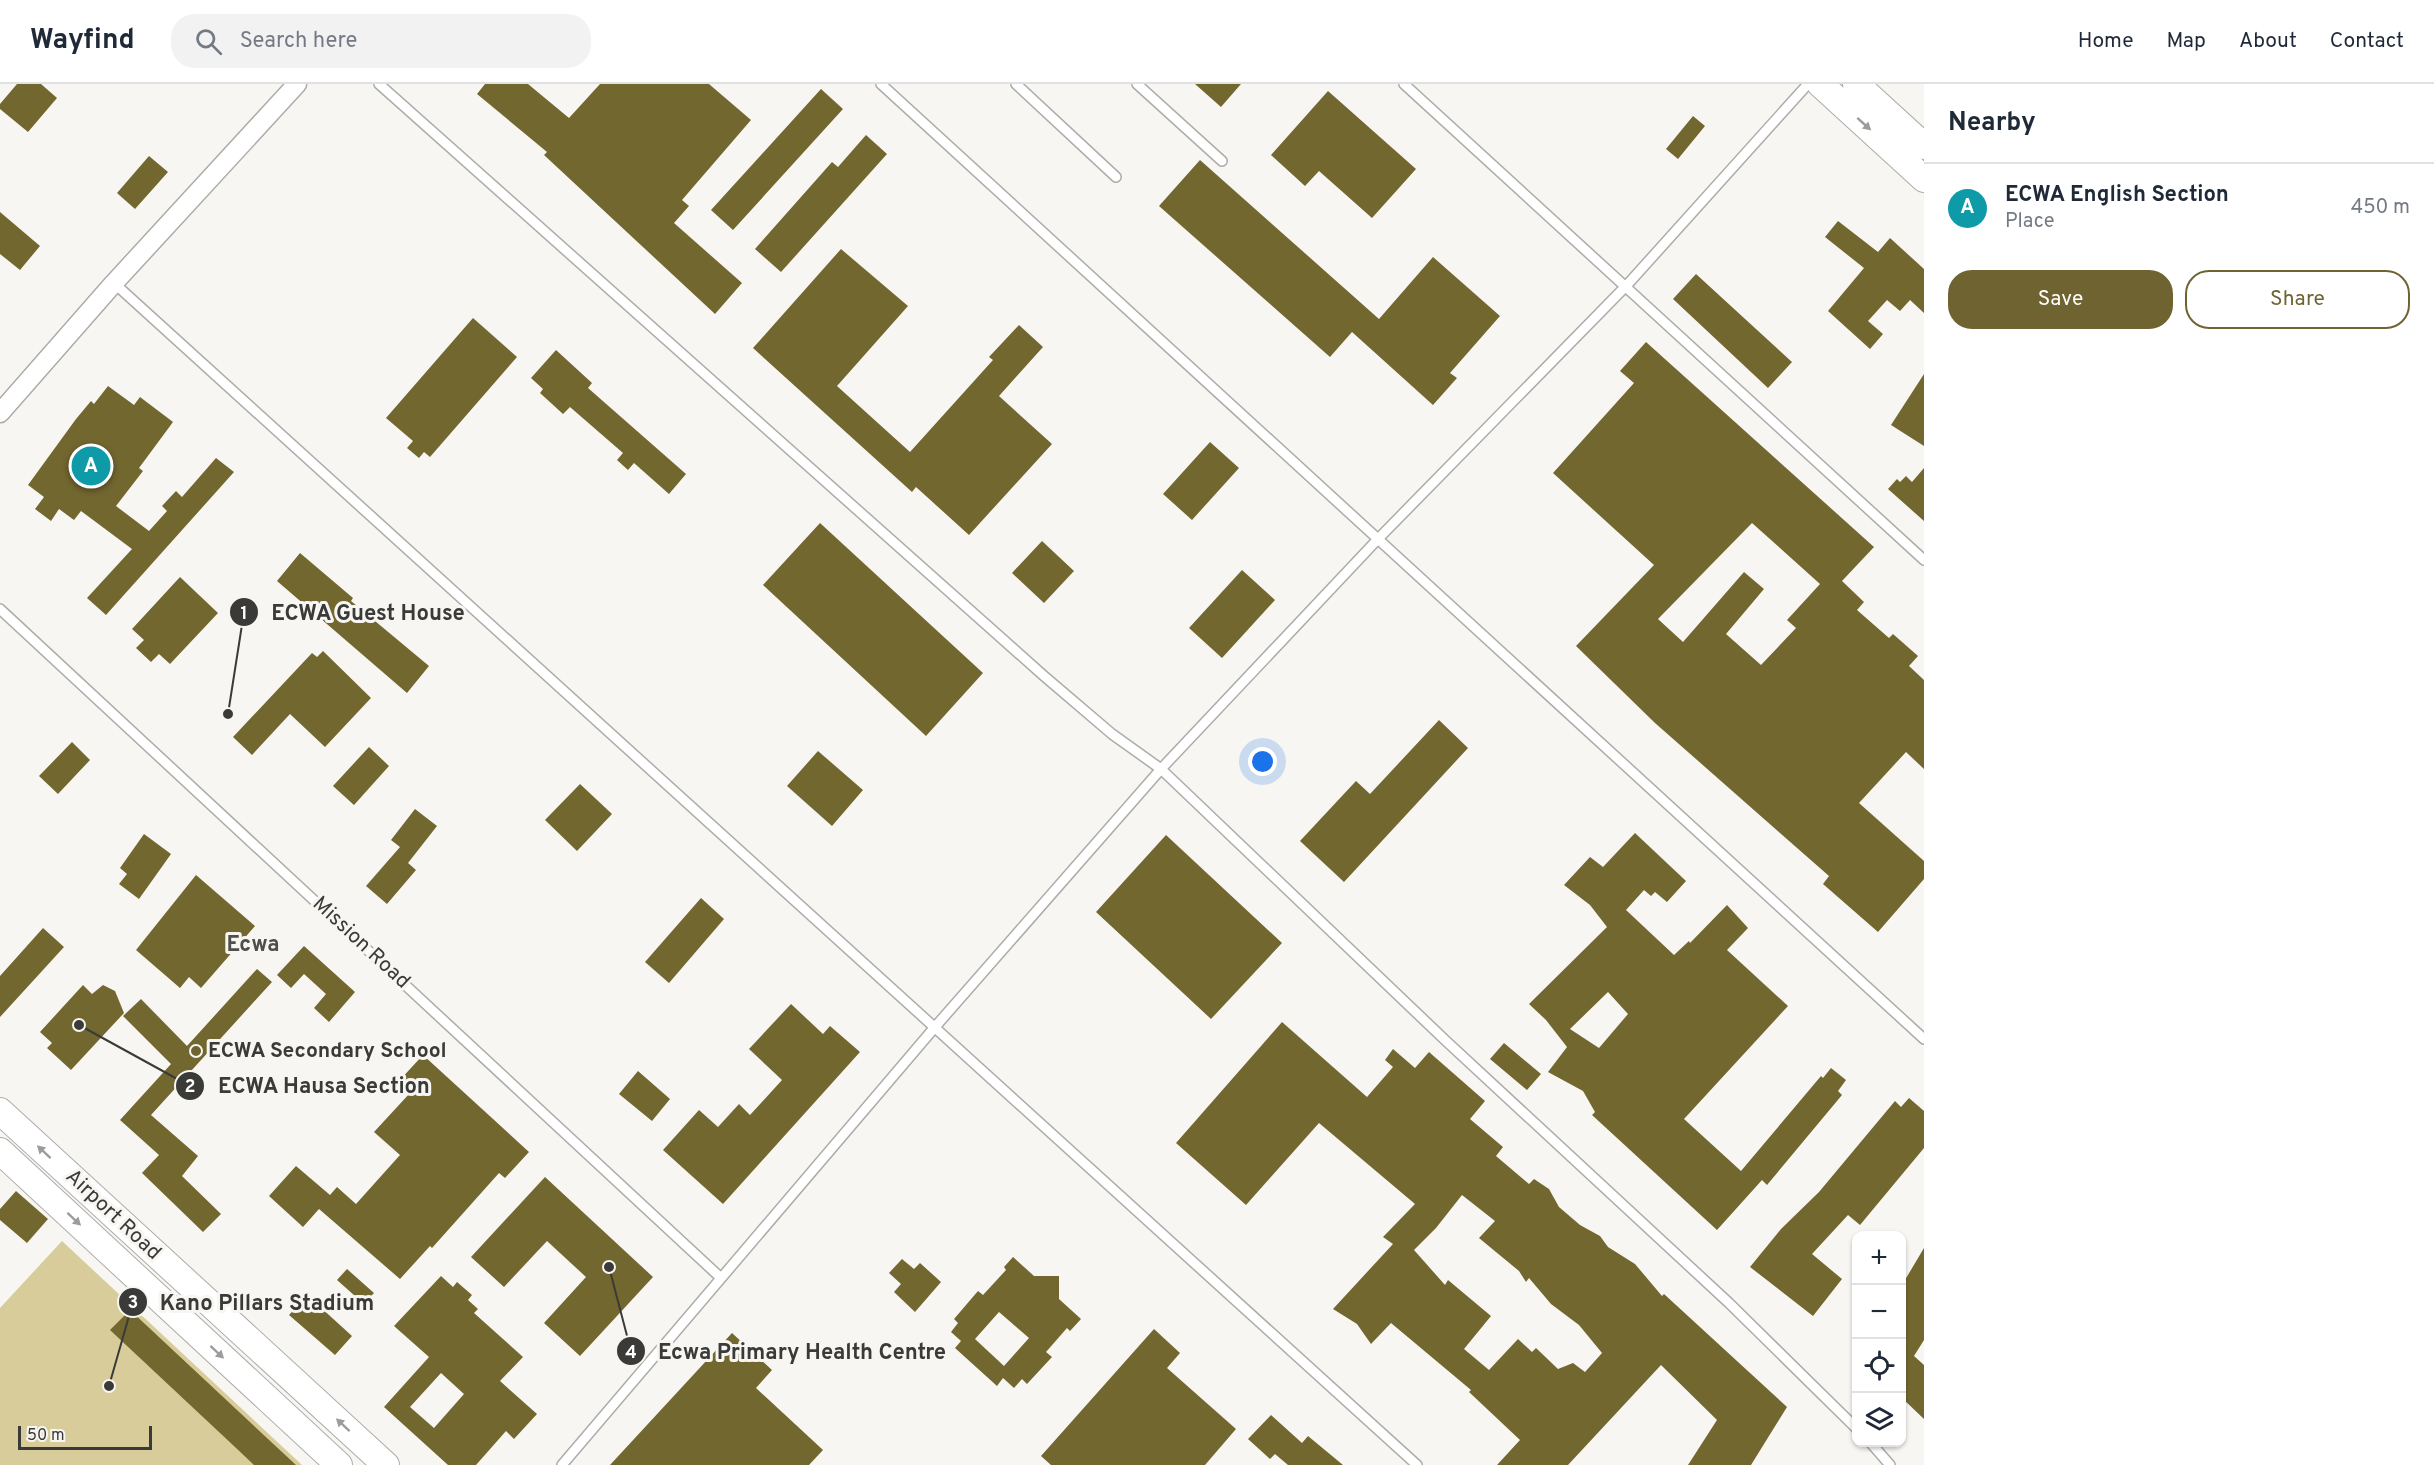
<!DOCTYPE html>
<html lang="en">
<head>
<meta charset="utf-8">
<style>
	:root { --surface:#fff; --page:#f2f2f3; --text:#1f2937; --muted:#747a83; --line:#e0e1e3; --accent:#6f6431 }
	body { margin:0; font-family:Overpass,sans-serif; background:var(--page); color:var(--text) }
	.controls { position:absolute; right:18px; bottom:18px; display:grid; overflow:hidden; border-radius:12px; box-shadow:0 2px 4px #0004 }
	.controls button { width:54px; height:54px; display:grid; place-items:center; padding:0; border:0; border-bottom:2px solid var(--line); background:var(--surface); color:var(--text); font:30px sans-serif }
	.scale { position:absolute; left:18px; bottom:15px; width:134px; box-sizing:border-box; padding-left:6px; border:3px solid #3a3a38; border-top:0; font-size:16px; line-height:21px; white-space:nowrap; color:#3a3a38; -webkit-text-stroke:4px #f7f6f2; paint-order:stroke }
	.you { position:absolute; left:1263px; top:678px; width:21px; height:21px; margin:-15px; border:4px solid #fff; border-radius:50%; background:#1a73e8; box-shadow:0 0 0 9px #1a73e833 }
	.badge { display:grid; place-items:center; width:39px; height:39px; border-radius:50%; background:var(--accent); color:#fff; font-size:20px; font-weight:700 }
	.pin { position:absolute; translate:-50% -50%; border:3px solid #fff; box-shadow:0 2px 6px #0006 }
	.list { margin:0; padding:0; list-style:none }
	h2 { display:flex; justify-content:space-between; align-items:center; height:78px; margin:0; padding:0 24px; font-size:26px }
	h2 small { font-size:20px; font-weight:400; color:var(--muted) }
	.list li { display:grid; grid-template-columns:39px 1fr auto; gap:18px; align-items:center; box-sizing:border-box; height:90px; padding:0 24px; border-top:2px solid var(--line) }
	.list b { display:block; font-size:22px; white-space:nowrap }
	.list p { margin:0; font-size:20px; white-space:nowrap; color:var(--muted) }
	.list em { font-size:20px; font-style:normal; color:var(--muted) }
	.actions { display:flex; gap:12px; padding:18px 24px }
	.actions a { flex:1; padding:14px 0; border:2px solid var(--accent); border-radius:24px; text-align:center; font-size:21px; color:var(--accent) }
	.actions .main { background:var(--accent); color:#fff }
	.icon { flex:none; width:33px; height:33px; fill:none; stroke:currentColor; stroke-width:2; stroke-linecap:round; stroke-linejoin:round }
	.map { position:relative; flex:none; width:1924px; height:1381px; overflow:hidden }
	header { display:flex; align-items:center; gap:36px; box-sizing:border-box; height:84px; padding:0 30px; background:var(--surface); border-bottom:2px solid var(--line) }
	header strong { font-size:28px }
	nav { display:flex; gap:33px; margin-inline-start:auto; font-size:21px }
	.search { width:420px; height:54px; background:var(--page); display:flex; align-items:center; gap:15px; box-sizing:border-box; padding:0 21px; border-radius:24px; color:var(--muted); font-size:22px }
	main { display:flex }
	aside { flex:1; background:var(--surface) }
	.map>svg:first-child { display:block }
</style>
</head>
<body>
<header>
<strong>Wayfind</strong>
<div class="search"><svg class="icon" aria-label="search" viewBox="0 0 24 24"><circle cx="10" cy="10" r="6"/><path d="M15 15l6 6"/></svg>Search here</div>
<nav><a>Home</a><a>Map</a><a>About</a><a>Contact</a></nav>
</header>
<main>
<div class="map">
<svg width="1924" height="1381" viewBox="0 0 1924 1381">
	<rect width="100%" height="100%" fill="#f7f6f2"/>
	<path fill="#d7cc9a" d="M62,1157L302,1381H0V1224Z"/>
	<path fill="#736730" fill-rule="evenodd" d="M17,0H41L57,14L28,48L0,25V20Z
		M485,0H528L569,34L600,0H709L751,36L682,116L689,122L674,139L742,199L715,230L544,71L547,68L477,10Z
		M1195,0H1241L1221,23Z
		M821,5L843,25L733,146L711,126Z
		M1328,7L1416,85L1372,134L1319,87L1305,102L1271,71Z
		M1693,32L1705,42L1678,75L1666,65Z
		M866,51L887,70L781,188L755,165L832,78L838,83Z
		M149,72L168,88L135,125L117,109Z
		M1200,76L1379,235L1433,173L1500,232L1450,289L1457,294L1433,321L1352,248L1330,273L1159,122Z
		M0,128L40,162L20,186L0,170Z
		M1838,137L1878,168L1890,154L1924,185V229L1910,216L1900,227L1887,216L1868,237L1883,250L1870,265L1828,227L1864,184L1825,153Z
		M841,165L908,222L837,302L910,368L993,276L989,273L1019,241L1043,263L999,312L1052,360L969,451L916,403L912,408L753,264Z
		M1696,190L1792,278L1768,304L1673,215Z
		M473,234L517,273L430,373L424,368L419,374L407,364L413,357L386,334Z
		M1646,258L1874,463L1842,497L1864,518L1857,526L1889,554L1893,550L1918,572L1909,582L1924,596V685L1906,668L1859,719L1924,777V795L1878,848L1823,800L1829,792L1655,639L1576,562L1654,481L1553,389L1634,299L1620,287ZM1752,439L1820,500L1787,536L1796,544L1761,581L1726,550L1764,505L1744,488L1683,558L1658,535Z
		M556,266L592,299L588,304L686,390L669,410L634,379L628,386L617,376L623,369L570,323L563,330L540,309L543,305L531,294Z
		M1924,290V362L1891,341Z
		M108,302L134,321L140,313L173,338L139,384L143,387L116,422L149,447L167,427L162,422L176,407L182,413L216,374L234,388L106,531L87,514L132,465L81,427L74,436L59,425L51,437L35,425L44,413L28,401L76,335L91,317L94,320Z
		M1210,358L1239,384L1192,436L1163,410Z
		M1924,384V437L1888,405L1897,395L1900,398L1906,392L1912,398Z
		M820,439L983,589L926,652L763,501Z
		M1042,457L1074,487L1044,519L1012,489Z
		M300,469L353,514L351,517L429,582L407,609L277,497Z
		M1242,486L1275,516L1222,574L1189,544Z
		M180,493L218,529L170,580L159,570L151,578L136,564L144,556L132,545Z
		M323,567L371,614L325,663L290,630L252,671L233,653L312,569L317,573Z
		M1439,636L1468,664L1344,798L1300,757L1356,697L1370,710Z
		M72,658L90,676L58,710L39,692Z
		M369,663L389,682L354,721L333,702Z
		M818,667L863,706L832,742L787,702Z
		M580,700L612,730L577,767L545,736Z
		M415,725L437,742L408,779L416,786L387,820L366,802L400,763L391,756Z
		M1635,749L1686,797L1667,818L1655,808L1651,812L1644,806L1626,826L1674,871L1689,857L1690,859L1727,821L1748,844L1727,866L1788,922L1684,1035L1741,1087L1821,992L1823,994L1831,984L1846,996L1838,1007L1842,1011L1767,1101L1762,1096L1717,1146L1592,1031L1595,1028L1583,1007L1548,988L1567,963L1546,936L1529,920L1607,843L1590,821L1564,801L1590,773L1603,783ZM1608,908L1628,930L1599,964L1570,945Z
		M144,750L171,770L139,815L119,800L127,790L120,784Z
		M1166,751L1282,859L1211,935L1096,828Z
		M196,791L255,842L201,904L189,893L180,904L136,866Z
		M701,814L724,835L669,899L645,878Z
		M43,844L64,863L0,933V892Z
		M304,862L355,908L329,938L314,924L326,910L304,890L291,904L277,891Z
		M257,885L272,898L151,1031L198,1072L182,1092L221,1130L203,1148L142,1089L159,1071L120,1036L171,980L123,932L141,915L187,962Z
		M83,901L92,910L103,901L115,907L124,929L71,986L47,964L52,959L40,948Z
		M791,920L823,950L830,942L860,968L723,1120L663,1066L699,1026L718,1043L739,1020L750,1031L782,996L749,965Z
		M1282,938L1367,1013L1393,983L1385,976L1393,965L1415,984L1429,968L1485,1017L1470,1035L1503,1063L1496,1072L1529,1100L1534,1095L1549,1105L1559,1123L1580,1141L1600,1152L1608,1163L1635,1180L1662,1212L1664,1210L1787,1323L1751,1381H1688L1717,1336L1661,1281L1568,1381H1497L1520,1356L1469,1308L1471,1306L1391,1239L1371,1260L1357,1240L1333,1225L1393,1160L1383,1153L1415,1120L1319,1039L1246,1121L1176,1059ZM1462,1111L1495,1137L1479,1154L1519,1187L1526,1198L1529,1194L1551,1220L1579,1241L1602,1269L1585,1288L1573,1279L1558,1285L1536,1264L1532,1268L1518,1255L1489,1286L1464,1265L1491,1232L1448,1196L1445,1201L1414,1166L1436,1144Z
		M1504,959L1541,990L1527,1006L1490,975Z
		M423,971L529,1068L505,1094L499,1089L432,1164L430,1162L400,1195L319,1125L303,1143L269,1112L296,1082L330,1111L337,1103L356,1120L400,1071L374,1048L410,1009L398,998Z
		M638,987L670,1015L652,1037L619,1010Z
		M1909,1014L1924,1027V1064L1860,1141L1848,1131L1812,1170L1842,1195L1813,1232L1750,1183L1781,1145L1819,1108L1895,1017L1901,1023Z
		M545,1093L653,1193L580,1272L544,1239L586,1193L547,1157L504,1203L471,1173Z
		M16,1107L48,1135L27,1159L0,1136V1125Z
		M1924,1164V1256L1914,1272L1924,1281V1335L1902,1314V1201Z
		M1013,1173L1034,1192H1059V1215L1081,1235L1070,1247L1067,1244L1046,1268L1052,1273L1027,1300L1022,1295L1014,1304L1003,1294L997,1302L955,1264L961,1257L951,1248L958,1239L954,1235L978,1207L983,1211L1006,1186L1004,1183ZM999,1228L1029,1254L1004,1282L975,1255Z
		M902,1175L914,1185L920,1179L941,1198L915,1228L894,1208L901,1200L889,1189Z
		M347,1185L374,1209L364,1220L337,1196Z
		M441,1192L453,1203L457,1198L472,1211L468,1216L478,1225L474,1229L523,1273L500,1297L537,1330L514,1355L506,1347L476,1381H448L384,1323L429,1273L394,1242ZM441,1289L464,1310L434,1344L410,1323Z
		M307,1211L352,1252L335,1271L289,1231Z
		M130,1226L268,1355L296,1381H254L235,1363L110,1246Z
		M1154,1245L1180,1269L1167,1284L1236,1345L1205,1381H1051L1041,1372Z
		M732,1249L772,1286L756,1304L823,1366L809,1381H610Z
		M1271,1331L1302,1359L1308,1352L1343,1381H1288L1275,1370L1270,1375L1248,1355Z"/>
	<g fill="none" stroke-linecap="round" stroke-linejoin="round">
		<g stroke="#adaca8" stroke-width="12">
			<path id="lane" d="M379,0L1044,592L1112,650L1161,685L1445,956L1729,1219L1856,1344
				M881,0L1924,955
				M1016,0L1116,93
				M1137,0L1222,77
				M1404,0L1924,476
				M114,199L1417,1381
				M0,525L721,1194
				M1870,1358L1890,1381
				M562,1381L935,943L1161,685L1377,456L1627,201L1808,0"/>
		</g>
		<g stroke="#adaca8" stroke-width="21">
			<path id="street" d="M0,329L114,199L297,0"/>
		</g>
		<g stroke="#adaca8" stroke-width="28">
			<path id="secondary" d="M1820,0L1924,95
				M1856,0L1924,62
				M0,1027L386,1381
				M0,1067L339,1381"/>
		</g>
		<use href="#lane" stroke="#fff" stroke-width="9"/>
		<use href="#street" stroke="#fff" stroke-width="18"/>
		<use href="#secondary" stroke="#fff" stroke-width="26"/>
	</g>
	<defs><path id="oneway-solid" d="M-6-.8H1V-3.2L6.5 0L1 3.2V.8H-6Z" transform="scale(1.5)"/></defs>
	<g fill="#9c9c9c">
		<use href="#oneway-solid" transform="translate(1864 40) rotate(42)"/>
		<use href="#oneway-solid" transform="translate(44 1068) rotate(-137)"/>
		<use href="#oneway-solid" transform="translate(74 1135) rotate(43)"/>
		<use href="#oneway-solid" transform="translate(217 1268) rotate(43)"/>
		<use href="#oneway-solid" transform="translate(343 1341) rotate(-137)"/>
	</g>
	<circle fill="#6f6431" stroke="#f7f6f2" stroke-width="2" cx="196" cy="967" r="6"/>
	<g text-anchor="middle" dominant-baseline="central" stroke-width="6" stroke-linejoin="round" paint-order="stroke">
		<g font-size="21" fill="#3a3a38" stroke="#f7f6f2">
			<text transform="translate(361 859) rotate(43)">Mission Road</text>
			<text transform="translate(113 1131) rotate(43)">Airport Road</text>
		</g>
		<g font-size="21" font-weight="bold" fill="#3a3a38" stroke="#f7f6f2" text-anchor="start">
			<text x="208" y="967">ECWA Secondary School</text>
		</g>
		<g font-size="22" font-weight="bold" fill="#4e4e4a" stroke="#f7f6f2">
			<text x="253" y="861">Ecwa</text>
		</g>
	</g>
	<path fill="none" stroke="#3a3a38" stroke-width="2" d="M228 630L244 528M79 941L190 1002M109 1302L133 1218M609 1183L631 1267"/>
	<g fill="#3a3a38" stroke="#f7f6f2" stroke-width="2">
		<circle cx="228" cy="630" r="6"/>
		<circle cx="79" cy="941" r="6"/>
		<circle cx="109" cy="1302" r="6"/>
		<circle cx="609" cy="1183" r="6"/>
		<circle cx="244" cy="528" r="15"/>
		<circle cx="190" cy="1002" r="15"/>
		<circle cx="133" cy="1218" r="15"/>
		<circle cx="631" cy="1267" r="15"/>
	</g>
	<g font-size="18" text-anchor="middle" font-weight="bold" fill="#fff">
		<text x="244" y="535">1</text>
		<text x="190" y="1008">2</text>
		<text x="133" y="1224">3</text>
		<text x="631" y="1274">4</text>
	</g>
	<g font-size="22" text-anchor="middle" font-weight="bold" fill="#3a3a38" stroke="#f7f6f2" stroke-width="6" stroke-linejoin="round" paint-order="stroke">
		<text x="368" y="536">ECWA Guest House</text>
		<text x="324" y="1009">ECWA Hausa Section</text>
		<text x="267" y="1226">Kano Pillars Stadium</text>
		<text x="802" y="1275">Ecwa Primary Health Centre</text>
	</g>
</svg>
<div class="controls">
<button>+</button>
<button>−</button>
<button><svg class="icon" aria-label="locate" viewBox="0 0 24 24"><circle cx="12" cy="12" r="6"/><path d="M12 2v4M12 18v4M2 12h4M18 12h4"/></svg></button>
<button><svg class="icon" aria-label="layers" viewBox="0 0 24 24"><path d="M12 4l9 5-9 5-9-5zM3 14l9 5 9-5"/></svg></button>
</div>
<div class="scale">50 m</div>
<div class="you"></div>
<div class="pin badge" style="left:91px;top:382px;background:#0f9aa8">A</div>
</div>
<aside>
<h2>Nearby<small></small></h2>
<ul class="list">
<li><span class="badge" style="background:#0f9aa8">A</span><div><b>ECWA English Section</b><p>Place</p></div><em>450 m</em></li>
</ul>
<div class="actions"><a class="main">Save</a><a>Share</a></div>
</aside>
</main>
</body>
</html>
